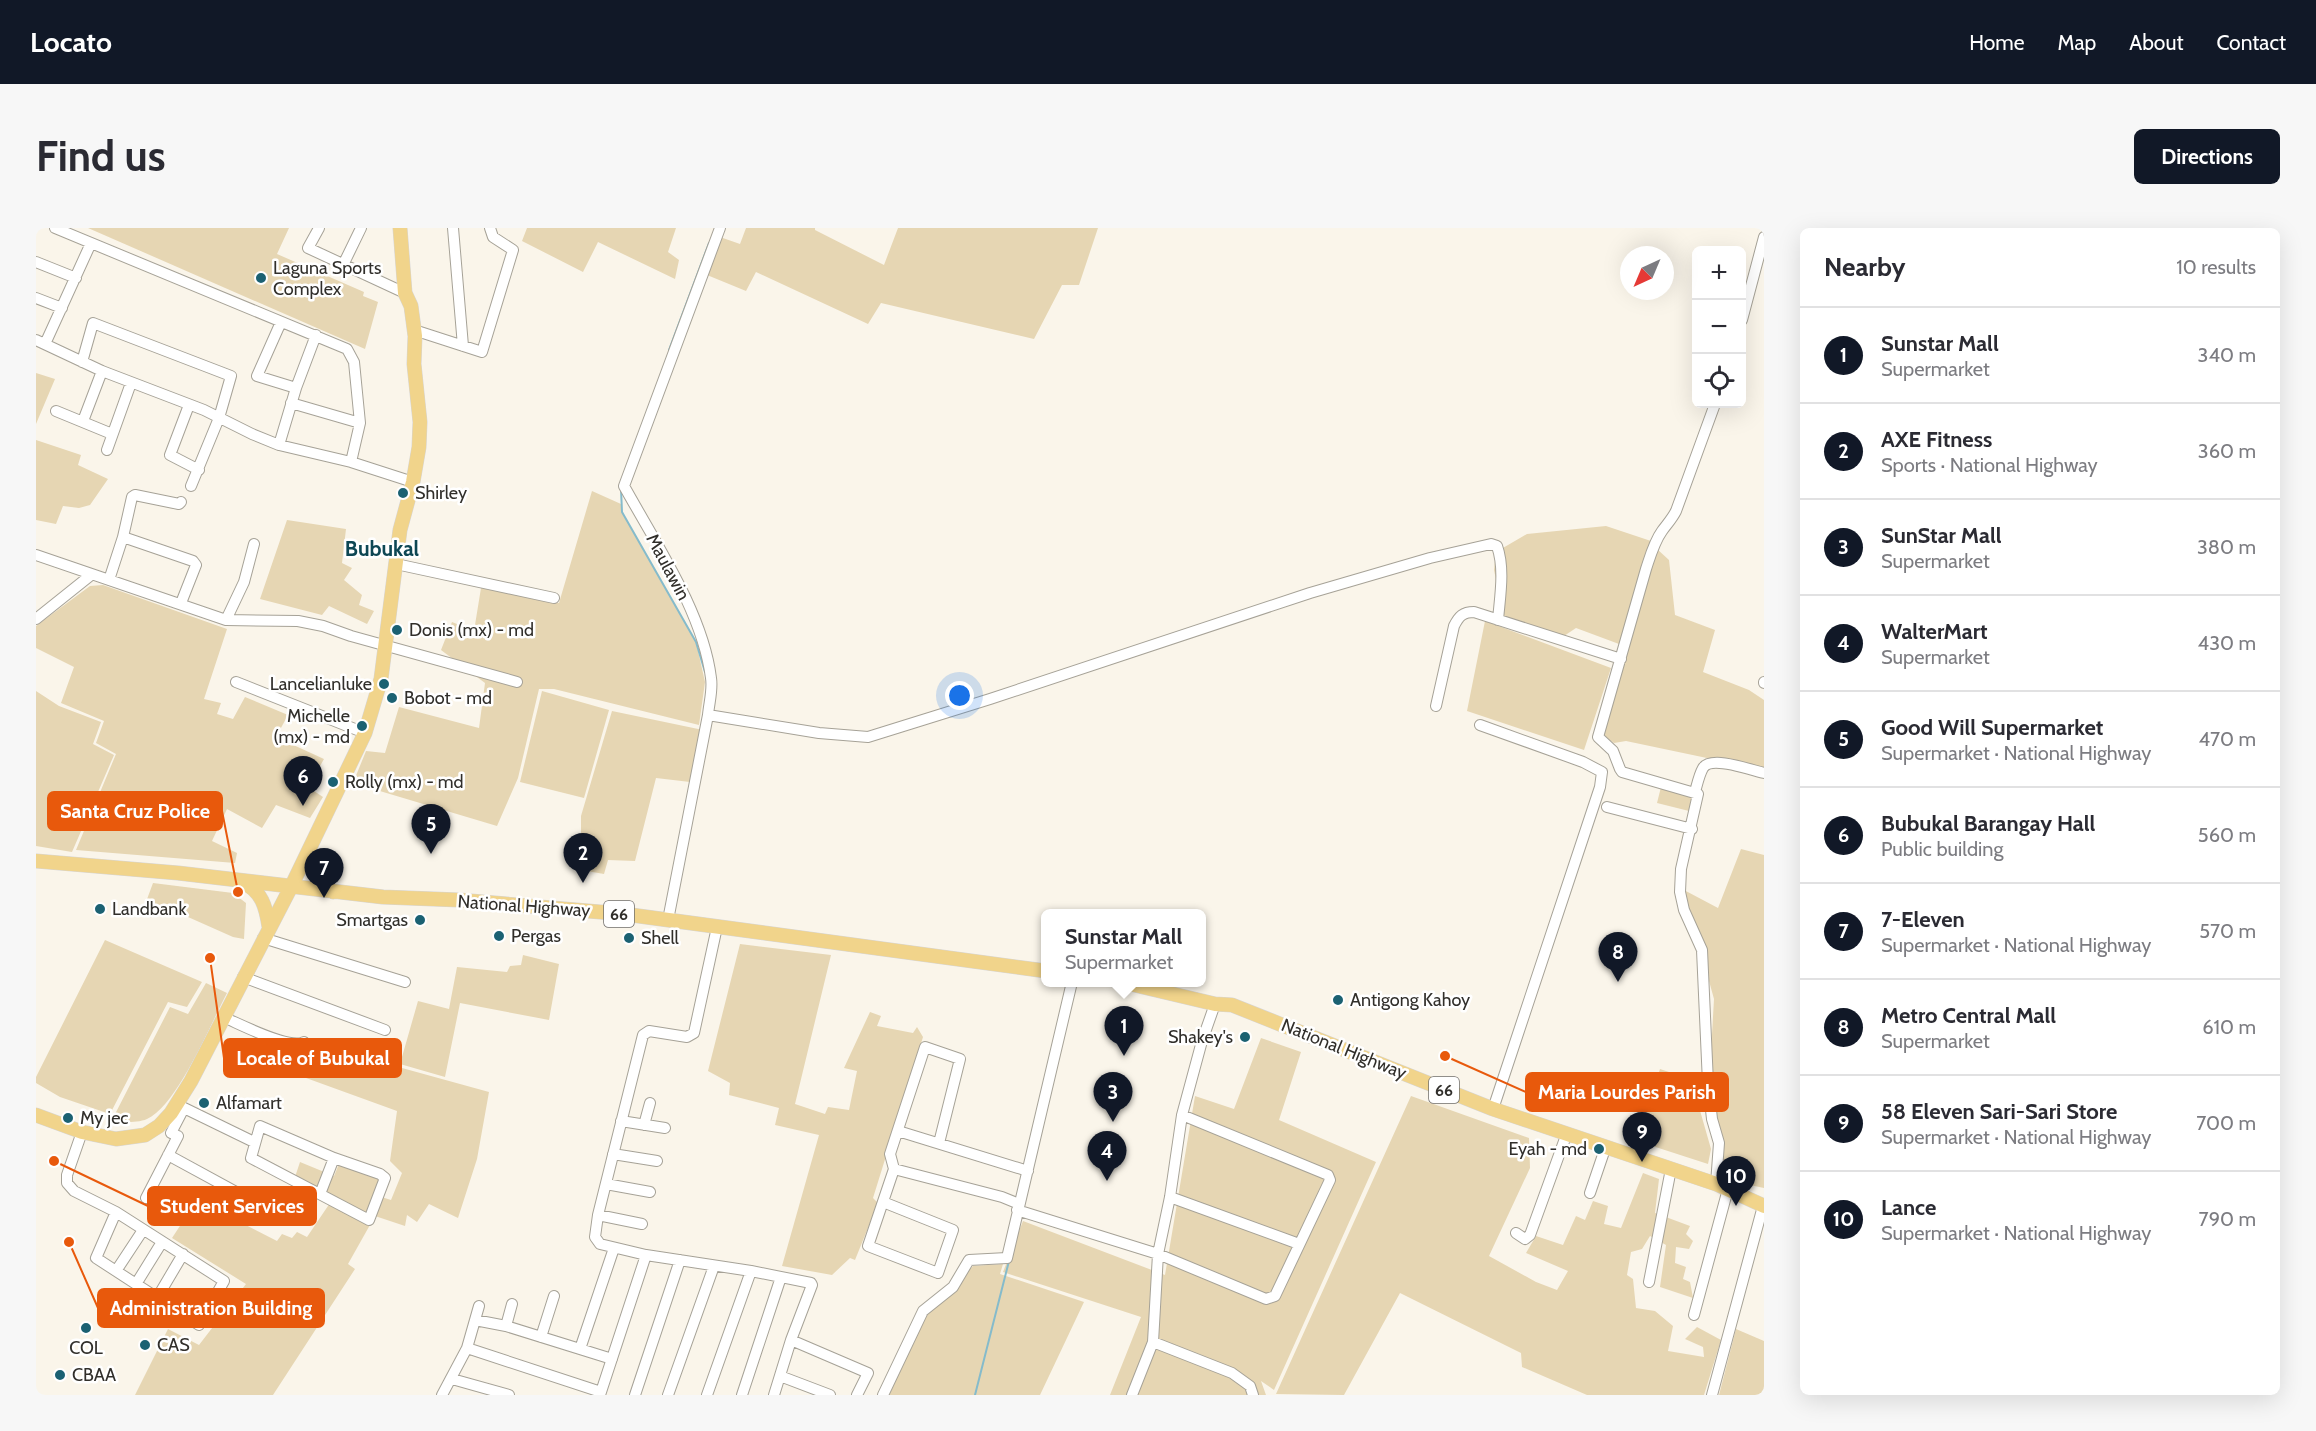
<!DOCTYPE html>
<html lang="en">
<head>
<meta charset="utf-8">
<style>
	:root { --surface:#fff; --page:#f7f7f7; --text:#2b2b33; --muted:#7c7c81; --line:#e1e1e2; --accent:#111827 }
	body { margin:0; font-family:Cabin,sans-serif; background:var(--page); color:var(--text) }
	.controls { position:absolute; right:18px; top:18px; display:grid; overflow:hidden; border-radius:9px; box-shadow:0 6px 24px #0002 }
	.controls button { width:54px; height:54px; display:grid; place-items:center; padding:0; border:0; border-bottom:2px solid var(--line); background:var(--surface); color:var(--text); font:30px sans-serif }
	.compass { position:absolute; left:1584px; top:18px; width:54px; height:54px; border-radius:50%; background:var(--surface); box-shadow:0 6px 24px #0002; rotate:224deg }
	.you { position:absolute; left:924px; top:468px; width:21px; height:21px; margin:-15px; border:4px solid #fff; border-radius:50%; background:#1a73e8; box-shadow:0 0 0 9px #1a73e833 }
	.badge { display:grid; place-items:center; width:39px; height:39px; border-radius:50%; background:var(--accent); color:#fff; font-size:20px; font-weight:700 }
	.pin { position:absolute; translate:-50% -50px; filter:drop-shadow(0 2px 3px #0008) }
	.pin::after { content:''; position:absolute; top:32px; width:21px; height:18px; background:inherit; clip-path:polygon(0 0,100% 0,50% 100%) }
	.popup { position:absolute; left:1005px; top:681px; width:165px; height:78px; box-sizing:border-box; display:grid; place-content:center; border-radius:9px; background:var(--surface); filter:drop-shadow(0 2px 4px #0005); font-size:20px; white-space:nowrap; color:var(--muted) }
	.popup b { font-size:22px; color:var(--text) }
	.popup::after { content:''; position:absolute; left:50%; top:100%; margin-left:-12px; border:12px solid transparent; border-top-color:var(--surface) }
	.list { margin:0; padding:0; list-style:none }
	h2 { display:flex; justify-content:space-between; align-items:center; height:78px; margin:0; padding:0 24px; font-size:26px }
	h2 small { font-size:20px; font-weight:400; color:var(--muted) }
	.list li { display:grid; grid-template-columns:39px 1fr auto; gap:18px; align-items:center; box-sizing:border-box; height:96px; padding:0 24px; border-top:2px solid var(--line) }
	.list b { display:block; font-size:22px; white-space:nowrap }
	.list p { margin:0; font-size:20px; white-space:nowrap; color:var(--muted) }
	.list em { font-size:20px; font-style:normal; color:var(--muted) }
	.icon { flex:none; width:33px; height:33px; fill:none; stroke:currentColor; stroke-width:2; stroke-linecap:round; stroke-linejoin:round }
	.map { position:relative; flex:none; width:1728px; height:1167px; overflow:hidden; border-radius:9px }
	header { display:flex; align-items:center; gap:36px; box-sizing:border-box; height:84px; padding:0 30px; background:var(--accent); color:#fff }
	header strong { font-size:28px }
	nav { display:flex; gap:33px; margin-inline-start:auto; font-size:21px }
	.intro { display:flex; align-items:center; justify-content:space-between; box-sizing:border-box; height:144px; padding:0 36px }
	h1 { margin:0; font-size:42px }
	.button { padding:15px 27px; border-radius:9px; background:var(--accent); color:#fff; font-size:21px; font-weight:700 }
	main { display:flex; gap:36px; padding:0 36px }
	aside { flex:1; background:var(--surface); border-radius:9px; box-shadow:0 6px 24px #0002 }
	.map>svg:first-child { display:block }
</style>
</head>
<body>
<header>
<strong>Locato</strong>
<nav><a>Home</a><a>Map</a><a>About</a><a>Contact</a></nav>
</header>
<div class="intro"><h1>Find us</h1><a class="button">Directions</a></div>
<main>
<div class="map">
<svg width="1728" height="1167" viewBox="0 0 1728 1167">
	<rect width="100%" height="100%" fill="#faf5ea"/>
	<path fill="#e6d6b3" d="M52,0H253L241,26L328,64L327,68L342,74L329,121Z
		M491,0H640L632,24L643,32L639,51L562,14L547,44L486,13Z
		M710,0H779V2L848,37L862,0H1062L1043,57H1026L998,111L845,75L832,96L720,44L710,63L671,47L684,9L704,16Z
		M0,145L19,151L0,196Z
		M0,212L45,227L42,237L72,251L54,277L43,280L27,278L20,296L0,292Z
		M556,263L585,276L586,284L660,414L669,454L663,497L518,461H503L482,550L461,598L317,555L330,523L349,525L363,479L443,500L449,455L405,422L416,394L438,403L445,360L523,375Z
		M251,292L310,301L306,335L316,340L308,352L326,367L323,377L338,383L331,396L293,378L286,387L224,371Z
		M1570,298L1615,313L1583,416L1540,400L1528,408L1468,390L1458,342L1460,324L1491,306Z
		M1621,321L1633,332L1639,387L1679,402L1667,444L1713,462L1728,472V542L1590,513L1578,515L1566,507Z
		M67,357L191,401L168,471L185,475L181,486L197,491L209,469L252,487L240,509L288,531L272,559L287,569L274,590L240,577L226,600L191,581L176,613L201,625L199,635L40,622L80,526L60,515L68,493L25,475L38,439L0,420V398L54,358Z
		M1449,393L1575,440L1548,522L1431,483Z
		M0,463L23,478L65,494L57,516L78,527L36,624L0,618Z
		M506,463L573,482L548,570L484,554Z
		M576,483L667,502L654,554L620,550L599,633L572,632L568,646L539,641L545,614V588Z
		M1625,559L1656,566L1653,583L1621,575Z
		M1705,621L1728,627V960L1685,951L1673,860L1678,771L1648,662L1682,680Z
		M117,655L197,665L210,675L208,711L197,709L125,677L115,690L107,682Z
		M69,712L166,754L151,779L132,774L74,886L24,869L0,855V849Z
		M704,716L795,727L759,876L789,886L792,879L813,882L821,843L808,840L834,784L845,788L841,798L877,805L881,799L887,809L837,970L842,975L819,1032L814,1030L796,1047L746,1038L783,907L739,897L743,880L693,867L694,855L672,843Z
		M487,727L523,736L513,792L424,775L409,849L364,836L382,773L413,781L421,739L471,744L474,738L485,737Z
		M170,755L191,765C175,795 141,878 111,891C102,895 88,894 78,894L77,890L134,779L152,786Z
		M1225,810L1265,824L1243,892L1340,934L1238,1162L1225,1153L1230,1167H1074L1105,1089L967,1044L987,993L1129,1047L1159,868L1198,881Z
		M244,821L297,843L308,825L358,845L366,840L453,864L441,931L422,990L393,976L381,994L371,987L369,998L339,988L312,1036L319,1041L237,1167H99L132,1101L163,1117L210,1056L136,1010L161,972L241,1013L246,1006L256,1010L261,1004L271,1009L294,975L259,949L264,934L298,948L303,936L343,949L339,967L355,972L366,945L354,933L361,883L237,838Z
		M1624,841L1660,853L1663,879L1675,921L1672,936L1601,913Z
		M1375,868L1493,910L1494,940L1453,1028L1500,1054L1521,1062L1532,1043L1490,1025L1500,1008L1527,1017L1540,988L1549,992L1557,973L1572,978L1568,996L1585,1000L1607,945L1623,951L1619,985L1654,998L1650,1006L1657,1013L1653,1021L1640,1019L1639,1035L1650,1039L1647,1051L1654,1054L1657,1070L1624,1059L1630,1017L1614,1008L1606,1021L1595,1024L1591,1047L1597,1051L1600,1080L1619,1083L1637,1098L1632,1123L1668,1129L1667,1119L1649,1111L1661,1099L1685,1112L1668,1167H1551L1486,1139L1485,1125L1364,1065L1308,1167L1240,1166Z
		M967,1036L964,1046L1048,1074L1004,1167H853L891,1086L937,1038Z
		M1700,1101L1728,1113V1167H1683Z"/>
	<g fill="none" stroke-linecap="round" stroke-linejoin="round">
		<path stroke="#85bbcb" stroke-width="2" d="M633,122L673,15
			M585,261L586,284L660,414L669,444
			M939,1167L973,1033"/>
		<g stroke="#a6a297" stroke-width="12">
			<path id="minor" d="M19,0L311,121L318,134L324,195L315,234
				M283,0L272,20L369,65
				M417,0L427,118
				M0,34L40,50
				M308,35L325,0
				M0,70L26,80
				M1706,92L1728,9
				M245,94L221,148L260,160
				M378,102L446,124L477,22L457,9L454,0
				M0,112L66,143L168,182L216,206L243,217L315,234L377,254
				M9,116L55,15
				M46,134L57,95L195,148L183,190L155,258
				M255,175L324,195
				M1679,176L1640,283C1636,291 1631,296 1626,303C1618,314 1614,329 1610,341L1562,509L1577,523L1584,541L1586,544L1662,566L1645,641L1644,664L1648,682L1666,722L1672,855L1676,891L1683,915L1680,956
				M153,177L134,227L163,242
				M20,183L76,206
				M47,193L66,143
				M243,217L260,160L280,107
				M71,222L95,155
				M87,309L157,333L160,337L145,375
				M0,327L190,392L262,393L287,398L315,408L481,454
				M360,336L518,370
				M73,352L87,309L96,269L99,267L143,276L145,274
				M0,391L55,347
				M190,392L208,354L218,316
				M200,454L329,505
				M1728,454V455
				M1400,478L1418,398C1423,388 1427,384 1438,384L1585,431
				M672,487L783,505L832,509L954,471L1274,365L1394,330L1455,316L1461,318C1469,341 1464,368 1462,392
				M1444,497L1547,534L1566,544L1564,559L1457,881
				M1659,564C1661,557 1663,547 1667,540C1675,527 1715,542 1728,545
				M1571,579L1656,601
				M632,692L672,487C673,475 677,462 675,450C667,385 620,316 588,258L684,0
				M681,699L658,805L651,809L613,803L607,807L562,987L559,1009L564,1016L610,1027L715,1043L775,1055L776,1057L755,1112L738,1167
				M227,710L369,754
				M207,749L349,802
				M187,789C204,796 253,822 268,814
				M144,878L218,914
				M585,893L629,900
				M608,897L614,875
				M224,898L298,930L344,946L349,950L333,992L215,930Z
				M862,903L992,943
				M46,904L31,947V955L38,963L80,984L188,1053L163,1097L60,1030L80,984
				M577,926L621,933
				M132,927L246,989
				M858,941L966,969L983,976
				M570,956L614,964
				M1554,965L1570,918
				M284,966L298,930
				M1134,969L1263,1016
				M110,970L142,908L135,905L148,880
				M847,974L917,1002L902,1045L832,1018L858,941L854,926L889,819L924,831L903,915
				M981,982L1122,1026L1230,1071L1239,1068L1294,952L1292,947L1146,887
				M562,987L606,996
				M1480,1005L1489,1011L1494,1007L1531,905
				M80,1043L107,1002
				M1613,1054L1635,941
				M100,1056L126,1014
				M121,1070L147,1026
				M1658,1087L1692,961
				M439,1092L443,1078
				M470,1098L476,1076
				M505,1109L518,1068
				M755,1112L832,1145L821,1167
				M1117,1114L1196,1145L1214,1158L1217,1167
				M431,1120L565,1164
				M544,1121L578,1020
				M744,1148L794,1167
				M416,1151L473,1167
				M406,1167L431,1120L439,1092L470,1098L576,1131
				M564,1167L610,1027
				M599,1167L644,1032
				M632,1167L678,1038
				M671,1167L715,1043
				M706,1167L745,1049
				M847,1167L887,1083L917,1059L933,1032L971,1030L1036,754
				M1096,1167L1117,1114L1122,1026L1134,969L1146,887L1166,813L1179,776
				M1676,1167L1727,978"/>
		</g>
		<g stroke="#d6d5d5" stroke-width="15">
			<path id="major" d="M273,622C274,640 283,652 297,664
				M0,633L142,645L347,669L423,672L588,686L1010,743
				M206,654C226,663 230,679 233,699
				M1086,754L1179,776L1196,777L1457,881L1680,956L1728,978
				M0,887L46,904L80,911L109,907L123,898L135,885L155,853L256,657L329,505L345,451L364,302L377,254L383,219L384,194L378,136L379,108L375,78L369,65L364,0"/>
		</g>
		<use href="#minor" stroke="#fff" stroke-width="10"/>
		<use href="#major" stroke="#f1d48b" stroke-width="14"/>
	</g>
	<g fill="#1b6172" stroke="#fff" stroke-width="2">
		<circle cx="225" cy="50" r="6"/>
		<circle cx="367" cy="265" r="6"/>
		<circle cx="361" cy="402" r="6"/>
		<circle cx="348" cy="456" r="6"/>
		<circle cx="356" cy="470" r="6"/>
		<circle cx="326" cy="498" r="6"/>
		<circle cx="297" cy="554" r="6"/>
		<circle cx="64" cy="681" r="6"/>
		<circle cx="384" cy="692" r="6"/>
		<circle cx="463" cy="708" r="6"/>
		<circle cx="593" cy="710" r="6"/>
		<circle cx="1302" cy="772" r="6"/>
		<circle cx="1209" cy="809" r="6"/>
		<circle cx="168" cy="875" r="6"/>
		<circle cx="32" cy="890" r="6"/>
		<circle cx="1563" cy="921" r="6"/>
		<circle cx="50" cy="1100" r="6"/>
		<circle cx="109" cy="1117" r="6"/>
		<circle cx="24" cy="1147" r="6"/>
	</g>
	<g text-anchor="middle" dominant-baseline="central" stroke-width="5" stroke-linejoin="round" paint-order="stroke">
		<g fill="#fff" stroke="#6f6d6b" stroke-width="1.5">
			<rect x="568" y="673" width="30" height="26" rx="4.5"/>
			<rect x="1393" y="849" width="30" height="26" rx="4.5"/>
		</g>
		<g font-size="16" font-weight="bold" fill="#312f2b">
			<text x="583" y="686">66</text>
			<text x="1408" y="862">66</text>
		</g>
		<g font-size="18" fill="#312f2b" stroke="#fff" text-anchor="start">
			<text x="237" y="40">Laguna Sports<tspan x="237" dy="21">Complex</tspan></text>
			<text x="379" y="265">Shirley</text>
			<text x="373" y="402">Donis (mx) - md</text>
			<text x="336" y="456" text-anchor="end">Lancelianluke</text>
			<text x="368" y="470">Bobot - md</text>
			<text x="314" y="488" text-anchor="end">Michelle<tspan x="314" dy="21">(mx) - md</tspan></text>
			<text x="309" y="554">Rolly (mx) - md</text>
			<text x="76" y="681">Landbank</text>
			<text x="372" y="692" text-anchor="end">Smartgas</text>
			<text x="475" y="708">Pergas</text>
			<text x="605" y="710">Shell</text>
			<text x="1314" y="772">Antigong Kahoy</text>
			<text x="1197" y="809" text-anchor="end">Shakey's</text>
			<text x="180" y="875">Alfamart</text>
			<text x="44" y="890">My jec</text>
			<text x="1551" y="921" text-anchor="end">Eyah - md</text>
			<text x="121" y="1117">CAS</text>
			<text x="50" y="1120" text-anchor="middle">COL</text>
			<text x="36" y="1147">CBAA</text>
		</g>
		<g font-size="18" fill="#312f2b" stroke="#fff">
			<text transform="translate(632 339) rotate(62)">Maulawin</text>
			<text transform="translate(488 678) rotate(4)">National Highway</text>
			<text transform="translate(1308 821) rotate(22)">National Highway</text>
		</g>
		<g font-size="21" font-weight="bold" fill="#0e4754" stroke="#fff">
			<text x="346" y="320">Bubukal</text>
		</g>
	</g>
	<path fill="none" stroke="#e8590c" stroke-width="2" d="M202 664L186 583M174 730L188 830M1409 828L1490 864M18 933L112 978M33 1014L62 1080"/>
	<g fill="#e8590c" stroke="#fff" stroke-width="2">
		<circle cx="202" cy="664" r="6"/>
		<circle cx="174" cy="730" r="6"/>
		<circle cx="1409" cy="828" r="6"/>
		<circle cx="18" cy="933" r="6"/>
		<circle cx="33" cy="1014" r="6"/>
	</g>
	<g fill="#e8590c" stroke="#e8590c" stroke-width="2">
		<rect x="12" y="564" width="174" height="38" rx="6"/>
		<rect x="188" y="811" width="177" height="38" rx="6"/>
		<rect x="1490" y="845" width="202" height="38" rx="6"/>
		<rect x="112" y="959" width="168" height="38" rx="6"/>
		<rect x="62" y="1061" width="226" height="38" rx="6"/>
	</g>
	<g font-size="20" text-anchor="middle" font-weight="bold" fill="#fff">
		<text x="99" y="590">Santa Cruz Police</text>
		<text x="277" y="837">Locale of Bubukal</text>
		<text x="1591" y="871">Maria Lourdes Parish</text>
		<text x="196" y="985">Student Services</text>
		<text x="175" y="1087">Administration Building</text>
	</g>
</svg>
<div class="controls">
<button>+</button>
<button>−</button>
<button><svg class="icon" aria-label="locate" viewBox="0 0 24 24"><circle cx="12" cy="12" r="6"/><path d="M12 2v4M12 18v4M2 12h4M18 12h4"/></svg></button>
</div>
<svg class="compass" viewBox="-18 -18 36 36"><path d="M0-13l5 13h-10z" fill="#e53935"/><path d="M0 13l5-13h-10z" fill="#7c7c81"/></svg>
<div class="you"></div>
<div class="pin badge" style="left:1088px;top:828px">1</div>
<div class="popup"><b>Sunstar Mall</b>Supermarket</div>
<div class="pin badge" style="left:547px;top:655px">2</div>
<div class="pin badge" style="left:1077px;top:894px">3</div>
<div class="pin badge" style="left:1071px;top:953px">4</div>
<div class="pin badge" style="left:395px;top:626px">5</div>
<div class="pin badge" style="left:267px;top:578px">6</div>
<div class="pin badge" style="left:288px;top:670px">7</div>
<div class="pin badge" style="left:1582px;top:754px">8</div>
<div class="pin badge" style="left:1606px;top:934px">9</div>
<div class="pin badge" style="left:1700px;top:978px">10</div>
</div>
<aside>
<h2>Nearby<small>10 results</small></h2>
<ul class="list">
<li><span class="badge">1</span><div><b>Sunstar Mall</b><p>Supermarket</p></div><em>340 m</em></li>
<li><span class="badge">2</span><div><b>AXE Fitness</b><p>Sports · National Highway</p></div><em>360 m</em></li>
<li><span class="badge">3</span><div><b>SunStar Mall</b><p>Supermarket</p></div><em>380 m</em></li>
<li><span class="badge">4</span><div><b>WalterMart</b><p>Supermarket</p></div><em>430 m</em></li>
<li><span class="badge">5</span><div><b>Good Will Supermarket</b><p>Supermarket · National Highway</p></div><em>470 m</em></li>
<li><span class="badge">6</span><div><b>Bubukal Barangay Hall</b><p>Public building</p></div><em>560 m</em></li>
<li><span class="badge">7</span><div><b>7-Eleven</b><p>Supermarket · National Highway</p></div><em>570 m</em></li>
<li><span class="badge">8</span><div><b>Metro Central Mall</b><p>Supermarket</p></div><em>610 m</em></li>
<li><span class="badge">9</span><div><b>58 Eleven Sari-Sari Store</b><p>Supermarket · National Highway</p></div><em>700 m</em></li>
<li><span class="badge">10</span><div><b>Lance</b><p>Supermarket · National Highway</p></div><em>790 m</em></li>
</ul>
</aside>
</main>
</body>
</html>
